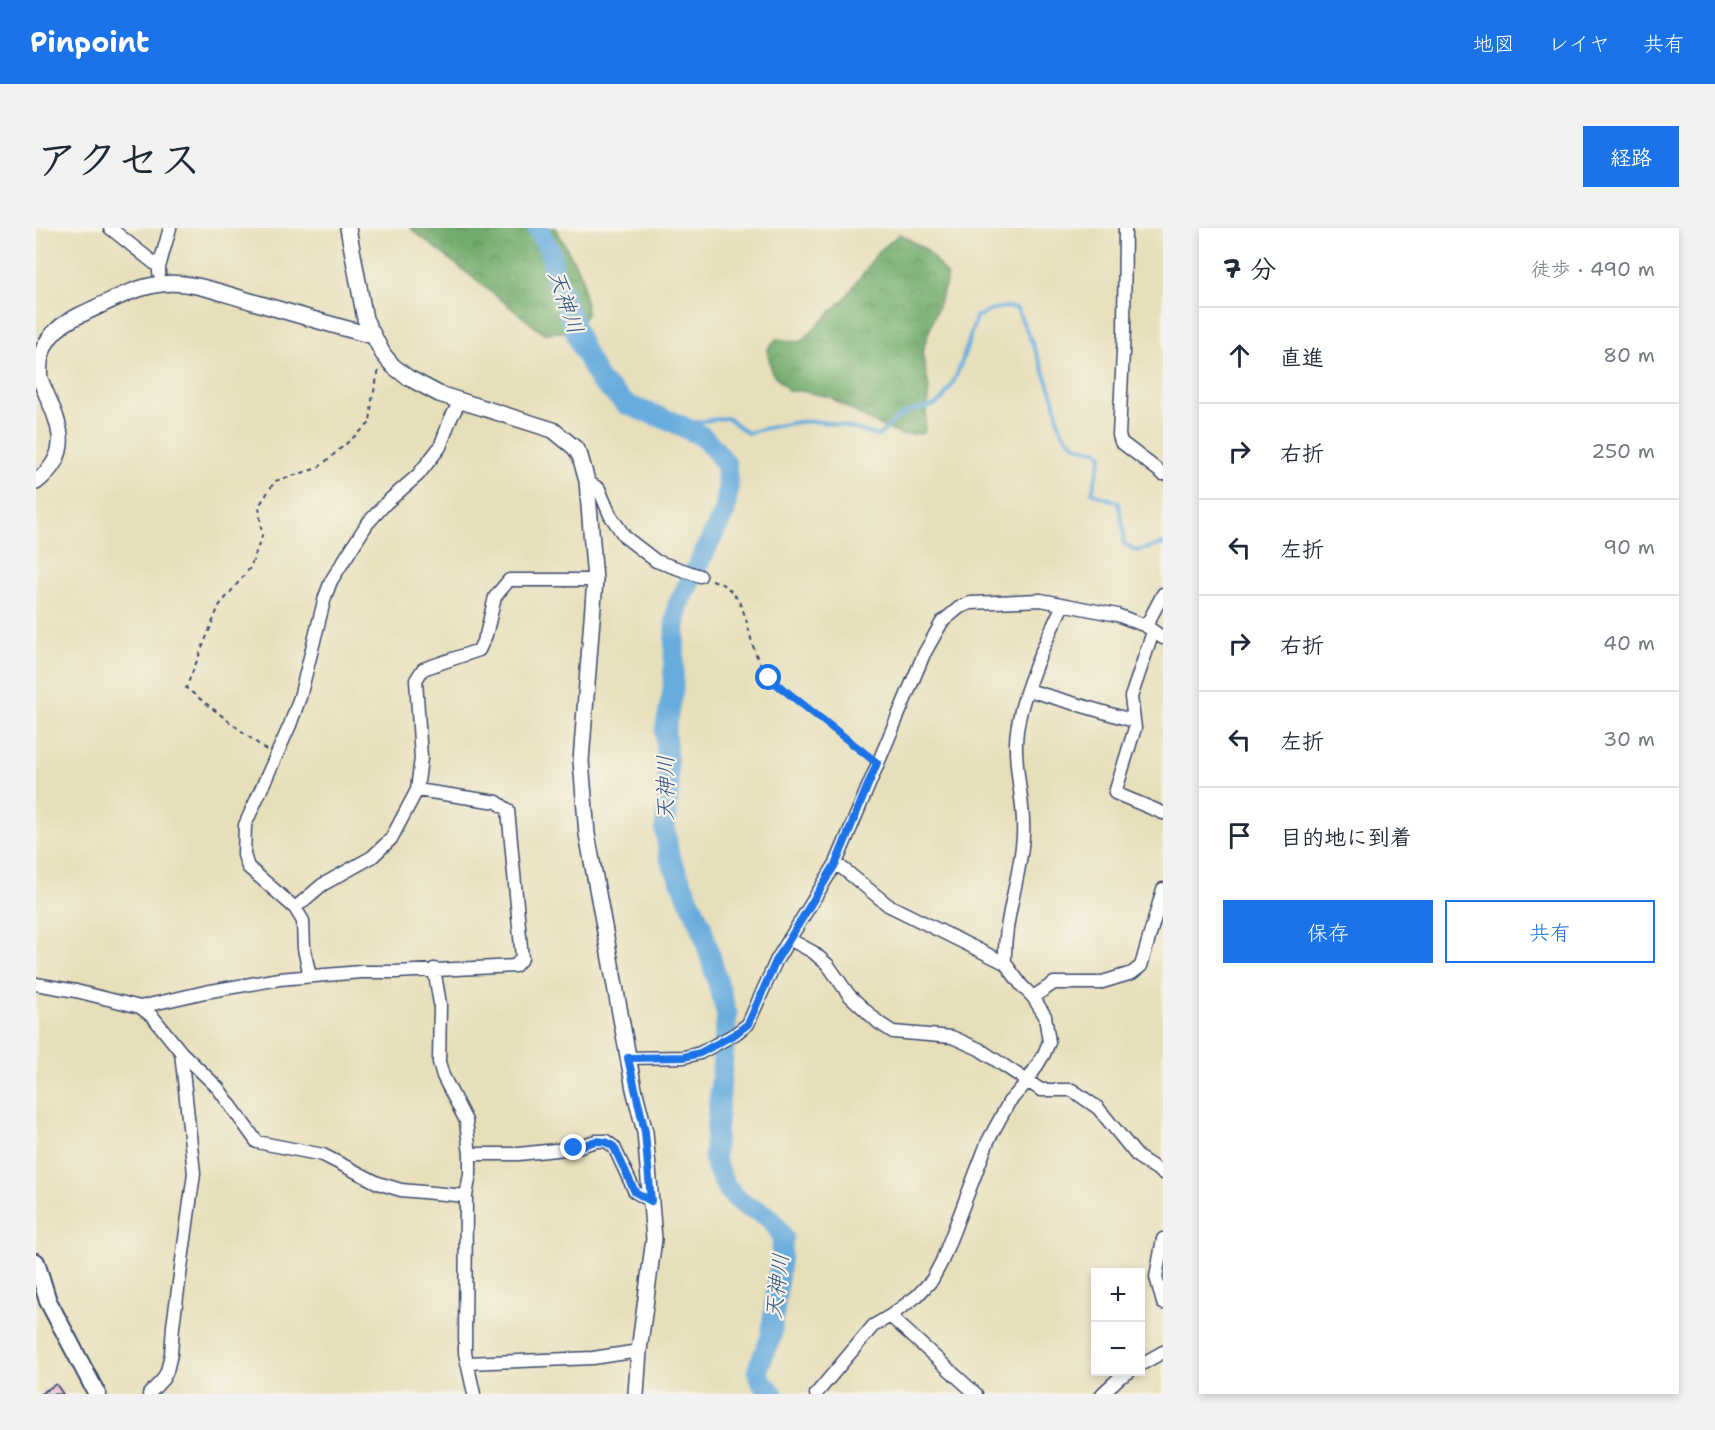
<!DOCTYPE html>
<html lang="ja">
<head>
<meta charset="utf-8">
<style>
	:root { --surface:#fff; --page:#f2f2f3; --text:#1f2937; --muted:#747a83; --line:#e0e1e3; --accent:#1a73e8 }
	body { margin:0; font-family:"Shantell Sans","Klee One",sans-serif; background:var(--page); color:var(--text) }
	.controls { position:absolute; right:18px; bottom:18px; display:grid; overflow:hidden; border-radius:0px; box-shadow:0 3px 9px #0003 }
	.controls button { width:54px; height:54px; display:grid; place-items:center; padding:0; border:0; border-bottom:2px solid var(--line); background:var(--surface); color:var(--text); font:30px sans-serif }
	.stop { position:absolute; width:18px; height:18px; margin:-14px; border:4px solid #1a73e8; border-radius:50%; background:#fff }
	.stop.end { background:#1a73e8; border-color:#fff; box-shadow:0 2px 6px #0008 }
	.list { margin:0; padding:0; list-style:none }
	h2 { display:flex; justify-content:space-between; align-items:center; height:78px; margin:0; padding:0 24px; font-size:26px }
	h2 small { font-size:20px; font-weight:400; color:var(--muted) }
	.list li { display:grid; grid-template-columns:39px 1fr auto; gap:18px; align-items:center; box-sizing:border-box; height:96px; padding:0 24px; border-top:2px solid var(--line) }
	.list b { display:block; font-size:22px; white-space:nowrap }
	.list em { font-size:20px; font-style:normal; color:var(--muted) }
	.actions { display:flex; gap:12px; padding:18px 24px }
	.actions a { flex:1; padding:14px 0; border:2px solid var(--accent); border-radius:0px; text-align:center; font-size:21px; color:var(--accent) }
	.actions .main { background:var(--accent); color:#fff }
	.icon { flex:none; width:33px; height:33px; fill:none; stroke:currentColor; stroke-width:2; stroke-linecap:round; stroke-linejoin:round }
	.map { position:relative; flex:none; width:1127px; height:1166px; overflow:hidden; border-radius:0px }
	header { display:flex; align-items:center; gap:36px; box-sizing:border-box; height:84px; padding:0 30px; background:var(--accent); color:#fff }
	header strong { font-size:28px }
	nav { display:flex; gap:33px; margin-inline-start:auto; font-size:21px }
	.intro { display:flex; align-items:center; justify-content:space-between; box-sizing:border-box; height:144px; padding:0 36px }
	h1 { margin:0; font-size:42px }
	.button { padding:15px 27px; border-radius:0px; background:var(--accent); color:#fff; font-size:21px; font-weight:700 }
	main { display:flex; gap:36px; padding:0 36px }
	aside { flex:1; background:var(--surface); border-radius:0px; box-shadow:0 3px 9px #0003 }
	.map>svg:first-child { display:block }
</style>
</head>
<body>
<header>
<strong>Pinpoint</strong>
<nav><a>地図</a><a>レイヤ</a><a>共有</a></nav>
</header>
<div class="intro"><h1>アクセス</h1><a class="button">経路</a></div>
<main>
<div class="map">
<svg width="1127" height="1166" viewBox="0 0 1127 1166">
	<defs>
		<pattern id="forest-crowns" width="20" height="18" patternUnits="userSpaceOnUse" patternTransform="scale(1.5)"><rect width="20" height="18" fill="#72ac6c"/><path d="M2 6a3 3 0 1 1 6 0M12 15a3 3 0 1 1 6 0" fill="none" stroke="#5d8c5c"/></pattern>
		<pattern id="building-cross-hatch" width="8" height="8" patternUnits="userSpaceOnUse" patternTransform="scale(1.5)"><rect width="8" height="8" fill="#e4add3"/><path d="M0 0l8 8M0 8l8-8" fill="none" stroke="#b88dae"/></pattern>
	</defs>
	<rect width="100%" height="100%" fill="#f7f3e8"/>
	<filter id="ink" filterUnits="userSpaceOnUse"><feTurbulence type="fractalNoise" baseFrequency=".0167" numOctaves="2"/><feDisplacementMap in="SourceGraphic" scale="12" xChannelSelector="R" yChannelSelector="G"/><feConvolveMatrix kernelMatrix="1 2 1 2 8 2 1 2 1" color-interpolation-filters="sRGB"/></filter>
	<filter id="wash" filterUnits="userSpaceOnUse"><feTurbulence type="fractalNoise" baseFrequency=".008" numOctaves="4" result="noise"/><feDisplacementMap in="SourceGraphic" scale="24" xChannelSelector="R" yChannelSelector="G"/><feGaussianBlur stdDeviation="1.35" result="paint"/><feColorMatrix in="noise" values="0 0 0 0 0 0 0 0 0 0 0 0 0 0 0 0 0 1.4 0 .05"/><feComposite in="paint" operator="in"/></filter>
	<g filter="url(#wash)">
		<rect width="100%" height="100%" fill="#e7dfba"/>
		<path fill="url(#forest-crowns)" stroke="#466e65" stroke-width="1.5" d="M374,0H520L546,49L551,86L538,103L507,105Z
			M864,6L891,22L912,49L886,124L893,160L888,205L865,207L833,192L794,169L765,163H753L736,145L731,122L740,111L765,114L811,68L842,24Z"/>
		<g fill="none" stroke-linecap="round" stroke-linejoin="round">
			<path stroke="#68acdd" stroke-width="4" d="M635,193L661,194L689,190L693,191L711,205C728,201 745,196 763,194C790,191 817,200 842,208C853,199 862,187 875,183C883,180 892,181 898,177C919,168 933,111 940,89C954,83 965,76 981,81C994,110 1008,140 1018,171C1022,185 1021,199 1031,210C1038,218 1051,222 1061,222L1066,227L1056,264L1063,268L1082,274L1088,304L1087,315L1101,323L1127,316"/>
			<path stroke="#68acdd" stroke-width="21" d="M501,0L515,25L518,45L545,117L563,152L591,177L635,193L666,208L680,223L690,236L692,262L689,283L642,377L639,398L637,462L629,503L633,559L629,601L633,628L665,697L691,786L678,930C683,948 693,967 709,977C712,980 718,981 722,983C735,989 741,998 747,1010L735,1109L722,1140L723,1150L737,1166"/>
		</g>
		<g id="blocks">
			<path fill="url(#building-cross-hatch)" d="M20,1156L27,1166H4Z"/>
		</g>
	</g>
	<g filter="url(#ink)">
		<use href="#blocks" fill-opacity="0" stroke="#3a496c" stroke-width="1.5"/>
		<g fill="none" stroke-linecap="round" stroke-linejoin="round">
			<g stroke="#3a496c" stroke-width="15">
				<path id="minor" d="M74,0L123,39
					M1089,0L1088,103L1083,207L1085,214L1127,246
					M123,45V39L134,0
					M551,253L563,261L574,287L589,309L620,333L664,348
					M1110,398L1127,366
					M1117,404L1095,469L1099,500L1079,565L1127,585
					M992,462L1098,493
					M259,680L286,657L336,629L355,611L381,562L385,530L380,452L387,441L443,422L450,407L459,369L473,352H559
					M753,711L777,724L792,737L813,767L843,795L857,804L916,809L943,821L1005,862H1036L1062,880L1102,929L1127,945
					M969,735C967,691 985,650 987,607C989,576 979,546 980,515C981,474 1009,414 1027,377
					M398,741L404,776L403,834L407,848L430,893L434,926V946L430,968L429,1125L438,1166
					M274,748L268,721L267,693L259,680L212,639L208,627L209,597L254,497L264,469L289,369L295,353L331,296L350,275L382,247L404,219L414,192L424,173
					M0,756L40,763L104,779L169,764L243,751L325,744H360L479,738L486,730L472,582L461,574L381,562
					M997,769L1018,755H1063L1096,745L1105,738L1127,661
					M104,779L117,789L145,824L182,860L221,914L287,927L342,955L365,962L430,968
					M592,830L648,829L664,825L699,806L712,796L740,733L800,635L888,426L906,394L924,379L935,375L1005,372L1081,387L1110,398L1127,410
					M434,926H483L538,920L560,913H570L578,919L599,964L615,973
					M1127,1011L1120,1049L1127,1075
					M854,1088L940,1166
					M431,1135L557,1130L603,1123
					M1104,1137L1127,1124
					M113,1166L127,1151L131,1143L135,1126L137,1098L158,945L145,824
					M780,1166L837,1098L854,1088L881,1068L896,1052L906,1033L952,913L973,874L991,854L1008,826L1013,814L1009,788L997,769L986,758L969,735L852,677L800,635
					M1066,1166L1084,1149L1093,1144"/>
			</g>
			<g stroke="#3a496c" stroke-width="18">
				<path id="tertiary" d="M312,0L329,91L347,126L357,138L371,149L403,166L517,202L539,220L544,228L551,253L559,352L545,533L551,606L598,861L609,904L618,1011L603,1123L600,1166
					M0,254C42,222 20,191 4,151C0,120 17,99 44,87C69,76 97,59 125,56C154,52 185,65 214,73C255,85 296,97 337,108"/>
			</g>
			<g stroke="#3a496c" stroke-width="20">
				<path id="secondary" d="M0,1034L12,1073L61,1166"/>
			</g>
			<path stroke="#3a496c" stroke-width="2" stroke-dasharray="4.5 4.5" stroke-linecap="butt" d="M676,352C715,364 708,406 724,435C736,457 758,471 778,486C796,500 815,514 833,529
				M230,522L150,460L183,378L214,340L226,308L223,278L239,253L282,240L334,195L336,172L343,141"/>
			<use href="#minor" stroke="#fff" stroke-width="12"/>
			<use href="#tertiary" stroke="#fff" stroke-width="15"/>
			<use href="#secondary" stroke="#fff" stroke-width="16"/>
		</g>
	</g>
	<g fill="none" stroke-linecap="round" stroke-linejoin="round" filter="url(#ink)">
		<path stroke="#1a73e8" stroke-width="8" d="M538,920L560,913L570,914L578,919L599,964L615,973L609,904L592,830L648,829L664,825L699,806L712,796L740,733L800,635L841,535L733,450"/>
	</g>
	<g text-anchor="middle" dominant-baseline="central" stroke-width="4.5" stroke-linejoin="round" paint-order="stroke">
		<g font-size="22" font-style="italic" fill="#325484" stroke="#f7f3e8">
			<text transform="translate(530 74) rotate(71)">天神川</text>
			<text transform="translate(629 560) rotate(-90)">天神川</text>
			<text transform="translate(741 1058) rotate(-83)">天神川</text>
		</g>
	</g>
</svg>
<div class="controls">
<button>+</button>
<button>−</button>
</div>
<div class="stop" style="left:733px;top:450px"></div>
<div class="stop end" style="left:538px;top:920px"></div>
</div>
<aside>
<h2>7 分<small>徒歩 · 490 m</small></h2>
<ul class="list">
<li><svg class="icon" aria-label="ahead" viewBox="0 0 24 24"><path d="M12 20V5M6 11l6-6 6 6"/></svg><div><b>直進</b></div><em>80 m</em></li>
<li><svg class="icon" aria-label="right" viewBox="0 0 24 24"><path d="M7 20v-9h11M14 6l5 5-5 5"/></svg><div><b>右折</b></div><em>250 m</em></li>
<li><svg class="icon" aria-label="left" viewBox="0 0 24 24"><path d="M17 20v-9H6M10 6l-5 5 5 5"/></svg><div><b>左折</b></div><em>90 m</em></li>
<li><svg class="icon" aria-label="right" viewBox="0 0 24 24"><path d="M7 20v-9h11M14 6l5 5-5 5"/></svg><div><b>右折</b></div><em>40 m</em></li>
<li><svg class="icon" aria-label="left" viewBox="0 0 24 24"><path d="M17 20v-9H6M10 6l-5 5 5 5"/></svg><div><b>左折</b></div><em>30 m</em></li>
<li><svg class="icon" aria-label="arrive" viewBox="0 0 24 24"><path d="M6 21V4h12l-3 4 3 4H6"/></svg><div><b>目的地に到着</b></div></li>
</ul>
<div class="actions"><a class="main">保存</a><a>共有</a></div>
</aside>
</main>
</body>
</html>
